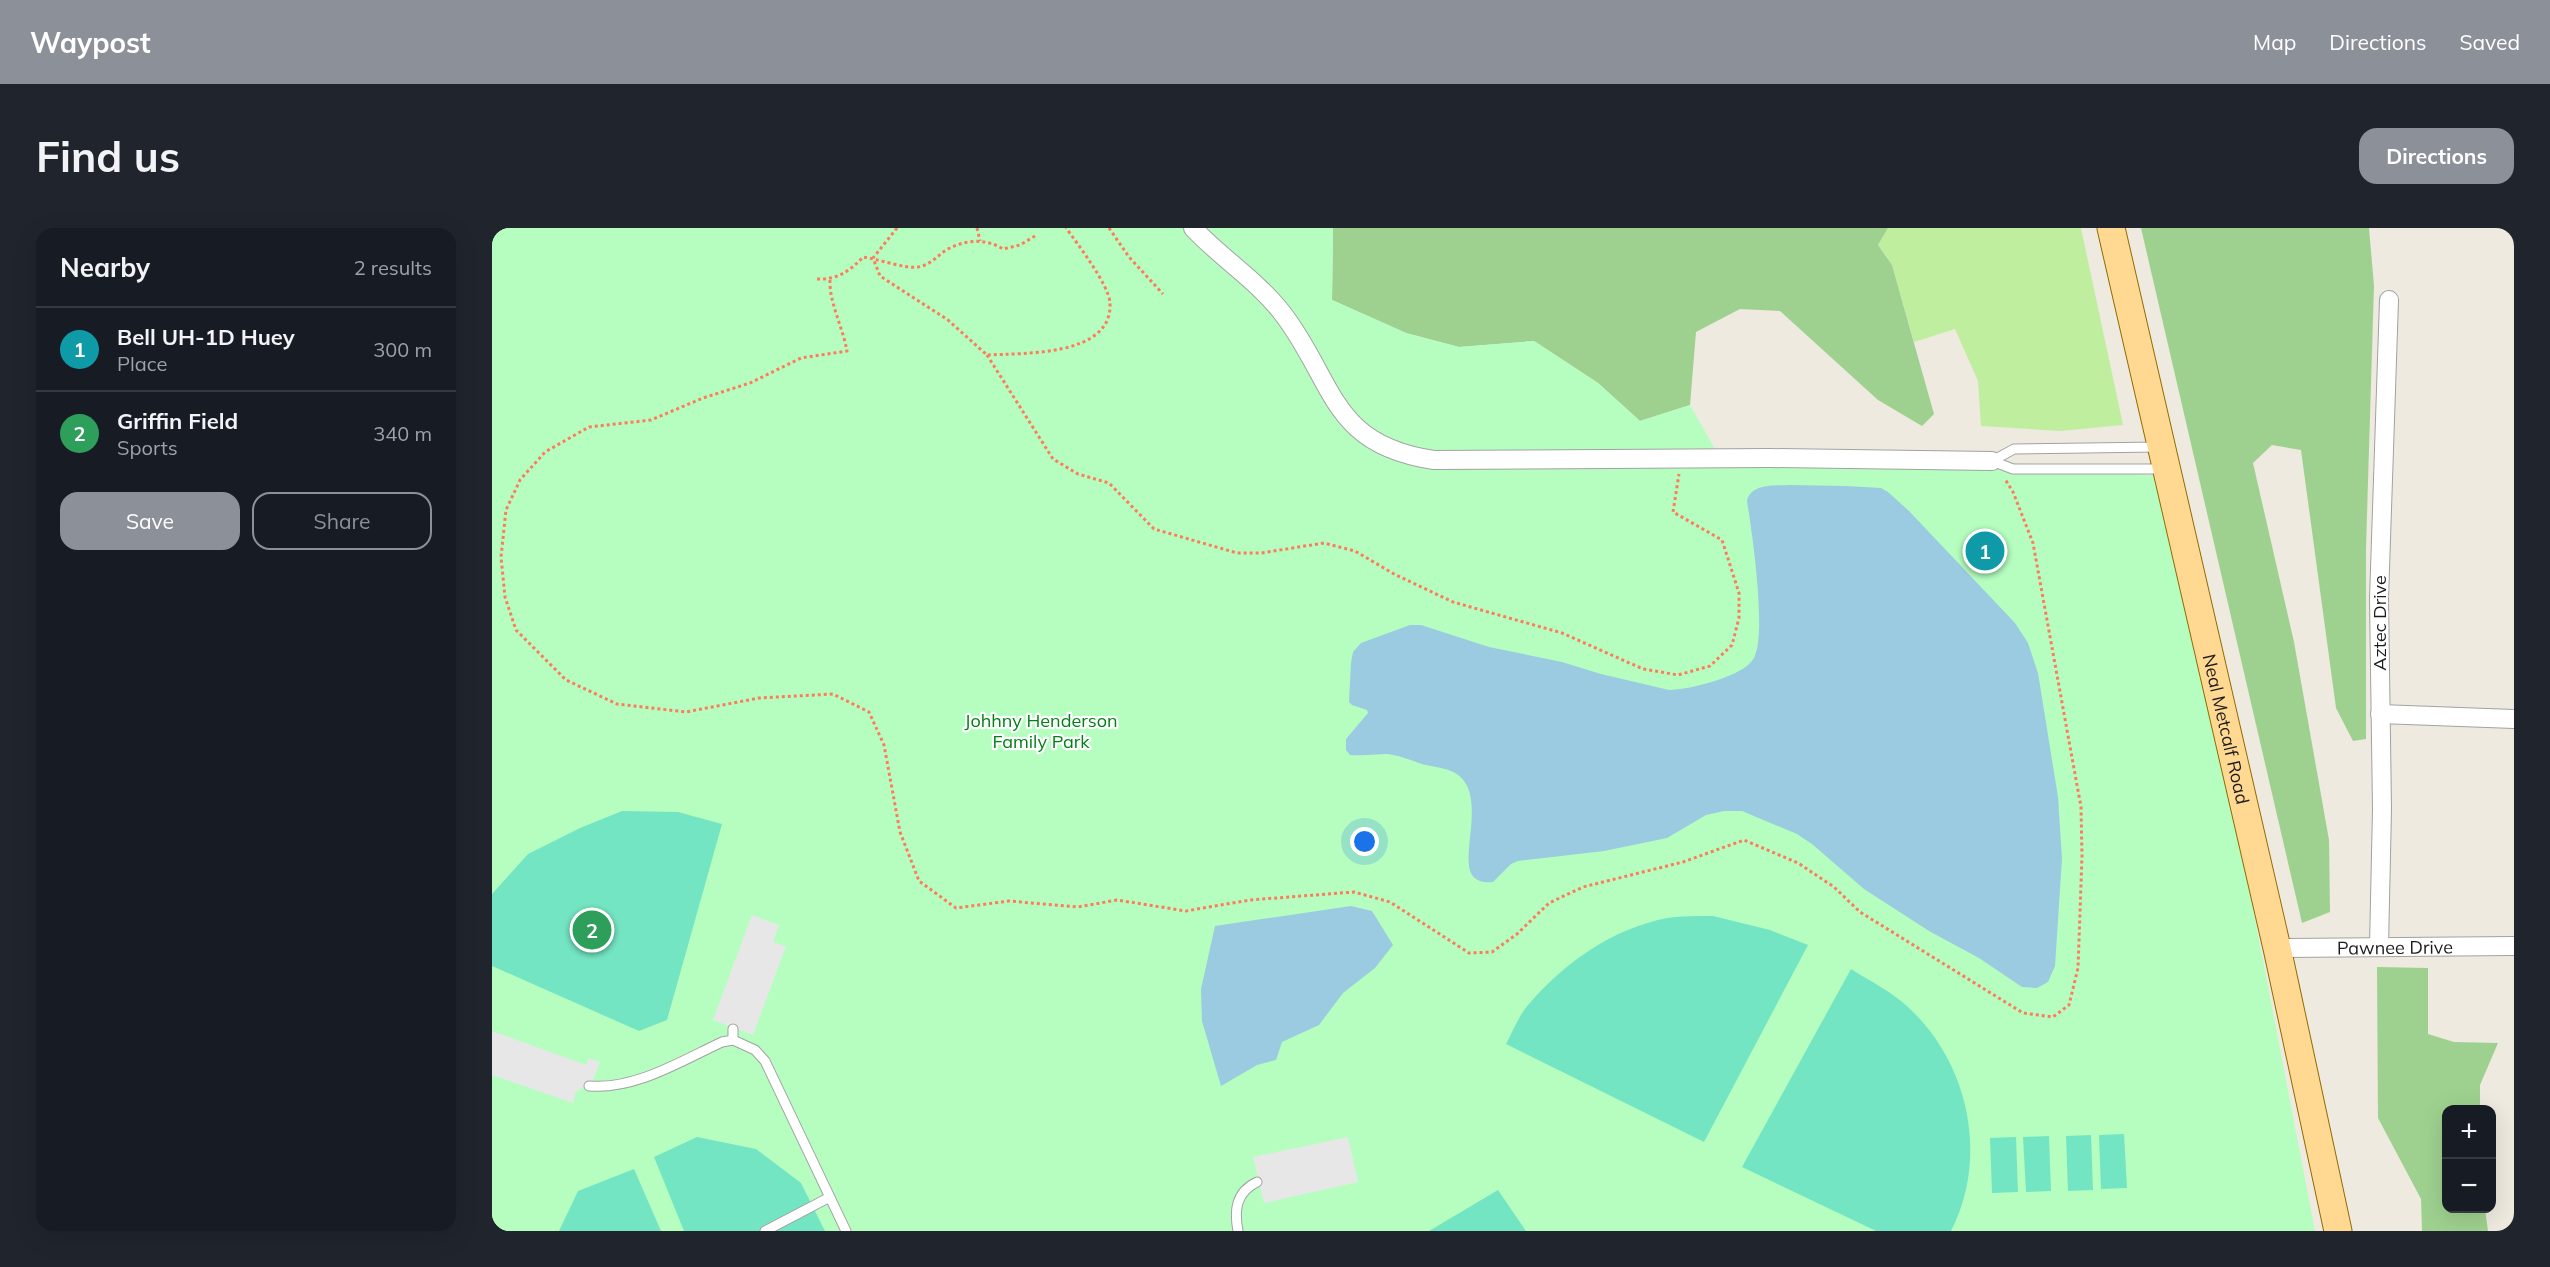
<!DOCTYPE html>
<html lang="en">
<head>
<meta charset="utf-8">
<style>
	:root { --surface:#171b24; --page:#20242c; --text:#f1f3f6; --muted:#9ea1a6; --line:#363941; --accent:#8c9099 }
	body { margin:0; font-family:Mulish,sans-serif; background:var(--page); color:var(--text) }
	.controls { position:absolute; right:18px; bottom:18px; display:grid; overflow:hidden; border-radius:12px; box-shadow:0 6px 24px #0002 }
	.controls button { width:54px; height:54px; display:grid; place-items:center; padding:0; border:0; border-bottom:2px solid var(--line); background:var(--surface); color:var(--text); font:30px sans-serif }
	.you { position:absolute; left:873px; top:614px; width:21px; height:21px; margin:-15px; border:4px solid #fff; border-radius:50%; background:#1a73e8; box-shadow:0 0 0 9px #1a73e833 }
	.badge { display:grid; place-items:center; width:39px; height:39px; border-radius:50%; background:var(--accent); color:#fff; font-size:20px; font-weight:700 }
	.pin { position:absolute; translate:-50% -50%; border:3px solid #fff; box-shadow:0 2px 6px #0006 }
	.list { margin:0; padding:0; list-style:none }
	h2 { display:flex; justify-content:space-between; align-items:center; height:78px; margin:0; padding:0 24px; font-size:26px }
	h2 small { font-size:20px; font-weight:400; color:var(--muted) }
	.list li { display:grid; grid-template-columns:39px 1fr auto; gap:18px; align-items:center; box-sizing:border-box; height:84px; padding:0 24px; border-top:2px solid var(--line) }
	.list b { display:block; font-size:22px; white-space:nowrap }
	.list p { margin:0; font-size:20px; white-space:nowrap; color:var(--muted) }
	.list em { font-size:20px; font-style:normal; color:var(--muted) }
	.actions { display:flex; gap:12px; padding:18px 24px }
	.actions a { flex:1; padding:14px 0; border:2px solid var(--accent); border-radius:18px; text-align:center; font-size:21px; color:var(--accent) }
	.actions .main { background:var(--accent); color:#fff }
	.map { position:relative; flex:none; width:2022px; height:1003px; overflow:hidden; border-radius:18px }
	header { display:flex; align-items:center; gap:36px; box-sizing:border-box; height:84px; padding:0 30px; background:var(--accent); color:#fff }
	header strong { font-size:28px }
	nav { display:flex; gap:33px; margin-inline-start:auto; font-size:21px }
	.intro { display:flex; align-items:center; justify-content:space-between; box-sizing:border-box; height:144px; padding:0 36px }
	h1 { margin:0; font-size:42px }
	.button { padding:15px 27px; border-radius:18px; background:var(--accent); color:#fff; font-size:21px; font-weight:700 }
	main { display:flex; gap:36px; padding:0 36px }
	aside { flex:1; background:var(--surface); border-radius:18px; box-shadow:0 6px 24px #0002 }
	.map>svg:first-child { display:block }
</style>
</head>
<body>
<header>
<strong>Waypost</strong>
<nav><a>Map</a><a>Directions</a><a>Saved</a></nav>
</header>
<div class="intro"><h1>Find us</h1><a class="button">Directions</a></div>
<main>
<aside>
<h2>Nearby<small>2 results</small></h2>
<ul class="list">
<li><span class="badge" style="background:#0f9aa8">1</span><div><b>Bell UH-1D Huey</b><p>Place</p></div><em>300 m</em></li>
<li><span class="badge" style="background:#2e9e5b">2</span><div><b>Griffin Field</b><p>Sports</p></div><em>340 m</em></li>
</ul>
<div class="actions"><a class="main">Save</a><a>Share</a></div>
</aside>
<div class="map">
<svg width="2022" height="1003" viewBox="0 0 2022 1003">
	<rect width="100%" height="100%" fill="#eeeadf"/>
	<path fill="#c0ee9f" d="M1396,0H1589L1631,197L1568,203L1489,198L1486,153L1463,101L1422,114L1400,37L1386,17Z"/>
	<path fill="#9ed18f" d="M841,0H1396L1386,17L1400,37L1442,186L1430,198L1386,172L1288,83L1248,81L1204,104L1198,177L1148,193L1106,155L1042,113L967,119L914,105L840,72Z
		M1649,0H1877L1882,58L1874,320V511L1861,513L1844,480L1809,222L1780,217L1761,235L1802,414L1837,612L1838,684L1810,695Z
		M1885,739L1936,740V806L1962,814L2006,815L1988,857V881L1954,882V980L1993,981L1996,1003H1930L1929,971L1886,890Z"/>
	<path fill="#b5fec0" d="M0,0H841L840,72L914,105L967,119L1042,113L1106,155L1148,193L1198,177L1228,230L1500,233L1678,249L1823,1003H0Z"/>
	<path fill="#74e5c2" d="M130,583L186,584L230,596L175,792L147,803L0,738V666L36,626L88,600Z
		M1221,688L1278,702L1316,717L1212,914L1014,816C1021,803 1027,787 1037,776C1073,734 1120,701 1175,690C1190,688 1206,688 1221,688Z
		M1359,741C1378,753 1400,764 1416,779C1477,835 1497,929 1459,1003H1384L1250,939Z
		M1632,906L1635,960L1609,961L1607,907Z
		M1599,907L1601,962L1576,963L1574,908Z
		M1557,908L1559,963L1534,964L1531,909Z
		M205,909L264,921L309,955L333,1003H192L162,929Z
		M1524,909L1526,964L1500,965L1498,910Z
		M142,941L169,1003H67L86,963Z
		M1006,962L1034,1003H937Z"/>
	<path fill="#e7e7e7" d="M260,687L287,697L281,714L294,718L261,807L221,792Z
		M0,803L94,837L97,830L108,834L101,852L84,864L81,875L0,847Z
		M856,909L866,954L772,975L761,929Z"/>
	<path fill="#9acbe0" d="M1298,257L1353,258L1389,260L1396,264L1417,283L1523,395L1536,415L1546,445L1566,569L1570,631L1563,738L1556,754L1545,760L1530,759L1487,730L1437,703L1372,661L1320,616L1305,606L1250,583H1232L1214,587L1175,610L1112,623L1026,633L1019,636L1001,654C994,655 985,654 980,647C969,630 989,583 974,556C966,542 953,541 939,538C925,536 913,528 895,526C883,526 871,528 858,527L854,522V511L876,485L875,482L860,477L857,474L859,435L861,424L869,415L918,397H929L997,419L1070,434L1109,446L1177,462C1197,462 1253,448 1262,430C1275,406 1260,303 1255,273C1259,255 1283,258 1298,257Z
		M859,678L880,683L901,717L883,740L851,765L827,797L790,814L784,832L765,837L729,858L710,793L709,761L723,698Z"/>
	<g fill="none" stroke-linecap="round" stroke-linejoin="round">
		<g stroke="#a2a2a2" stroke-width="11">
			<path id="lane" d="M1500,233L1521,241H1673
				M1500,233L1522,221L1666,219
				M241,812L263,822L273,833L354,1003
				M97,858C143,862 189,833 230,814L241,812V801
				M273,1003L338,969
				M746,1003C742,982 744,964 765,954"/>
		</g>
		<g stroke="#a2a2a2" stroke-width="20">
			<g id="street">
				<path d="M701,0C729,30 766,53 791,86C843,154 838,217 942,232L1278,230L1500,233"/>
				<path d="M1888,486L2022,491"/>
				<path d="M1887,718L1890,581L1887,371L1897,72"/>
				<path id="s1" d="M1785,720L2022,718"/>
			</g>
		</g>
		<g stroke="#916c00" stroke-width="29">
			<g id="primary">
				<path id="s2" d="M1619,0L1785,720L1846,1003"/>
			</g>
		</g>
		<path stroke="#ff7b5e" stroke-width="3" stroke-dasharray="3 3" stroke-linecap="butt" d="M405,0L381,30L388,48L456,92L495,127C530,125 621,129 618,75C617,57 585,15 574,0
			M485,0L488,13
			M617,0L637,29L671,66
			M325,51C345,52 358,43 371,29C386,31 413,41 426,39C440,37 447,25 458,20C476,11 495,11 511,21L528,17L543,8
			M338,52C337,74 351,100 355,123L309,130L258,155L211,170L159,192L97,199L53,224L28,252L14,282L9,329L13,369L24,402L74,452L125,476L194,484L267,470L341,466L377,484L392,517L408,604L427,653L464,680L517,673L586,679L625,672L694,683L758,672L862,664L898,674L977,725L1000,724L1025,706L1057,675L1091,659L1191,634L1252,612L1306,635L1342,659L1368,684L1531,785L1561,789L1577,777L1586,740L1590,628L1589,579L1541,315L1521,264L1513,251
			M495,127L561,231L586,246L617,255L662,301L745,325H769L832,315L863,323L902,346L961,374L1070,405L1151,441L1186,447L1218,438L1240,417L1247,390V365L1230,312L1181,284L1187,246"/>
		<use href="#lane" stroke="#fff" stroke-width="9"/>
		<use href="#street" stroke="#fff" stroke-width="18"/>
		<use href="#primary" stroke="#ffd892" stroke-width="27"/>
	</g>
	<g text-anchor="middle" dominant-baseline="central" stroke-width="4.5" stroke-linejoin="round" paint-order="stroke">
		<g font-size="18" fill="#1b1b1b" stroke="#fff">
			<text transform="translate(1887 395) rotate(-90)">Aztec Drive</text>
			<text stroke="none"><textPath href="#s2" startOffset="514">Neal Metcalf Road</textPath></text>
			<text stroke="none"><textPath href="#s1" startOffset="118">Pawnee Drive</textPath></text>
		</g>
		<g font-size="18" fill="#028016" stroke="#fff">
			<text x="549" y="492">Johhny Henderson<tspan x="549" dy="21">Family Park</tspan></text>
		</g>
	</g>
</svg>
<div class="controls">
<button>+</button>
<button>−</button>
</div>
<div class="you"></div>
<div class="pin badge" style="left:1493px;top:323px;background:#0f9aa8">1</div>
<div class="pin badge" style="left:100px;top:702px;background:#2e9e5b">2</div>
</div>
</main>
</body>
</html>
